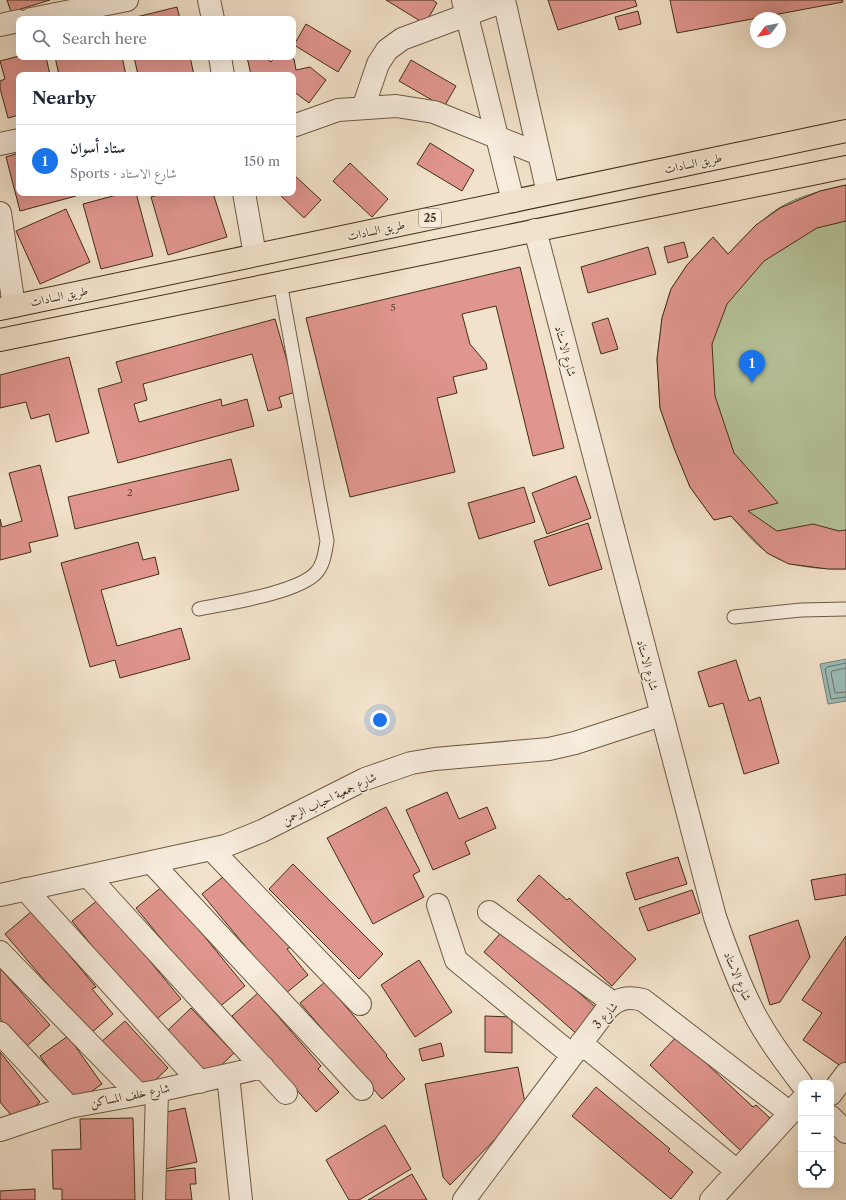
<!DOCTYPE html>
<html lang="en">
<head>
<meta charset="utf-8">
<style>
	:root { --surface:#fff; --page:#f2f2f3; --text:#1f2937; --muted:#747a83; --line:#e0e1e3; --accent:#1a73e8 }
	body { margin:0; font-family:"Libre Caslon Text",Amiri,serif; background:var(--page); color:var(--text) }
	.controls { position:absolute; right:12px; bottom:12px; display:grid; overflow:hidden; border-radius:8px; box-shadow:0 4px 16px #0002 }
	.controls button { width:36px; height:36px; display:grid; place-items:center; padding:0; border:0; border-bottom:1px solid var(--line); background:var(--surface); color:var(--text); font:20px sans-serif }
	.compass { position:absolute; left:750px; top:12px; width:36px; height:36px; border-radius:50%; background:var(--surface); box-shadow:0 4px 16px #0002; rotate:238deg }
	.you { position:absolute; left:380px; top:720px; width:14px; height:14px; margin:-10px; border:3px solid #fff; border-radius:50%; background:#1a73e8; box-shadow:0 0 0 6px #1a73e833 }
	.badge { display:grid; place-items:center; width:26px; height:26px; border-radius:50%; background:var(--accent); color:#fff; font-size:13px; font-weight:700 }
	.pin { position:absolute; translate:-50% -33px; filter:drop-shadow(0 1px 2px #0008) }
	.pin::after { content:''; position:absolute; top:21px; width:14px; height:12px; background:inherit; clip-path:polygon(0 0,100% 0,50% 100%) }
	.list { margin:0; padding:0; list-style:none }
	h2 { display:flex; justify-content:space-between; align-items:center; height:52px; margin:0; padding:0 16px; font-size:17px }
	h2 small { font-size:13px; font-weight:400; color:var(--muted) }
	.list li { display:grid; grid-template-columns:26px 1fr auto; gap:12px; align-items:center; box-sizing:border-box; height:72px; padding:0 16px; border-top:1px solid var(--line) }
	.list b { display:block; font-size:15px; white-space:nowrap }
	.list p { margin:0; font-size:13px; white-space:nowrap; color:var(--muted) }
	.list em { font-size:13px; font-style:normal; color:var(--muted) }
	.icon { flex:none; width:22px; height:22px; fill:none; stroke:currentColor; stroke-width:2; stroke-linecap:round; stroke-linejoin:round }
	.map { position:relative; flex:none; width:846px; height:1200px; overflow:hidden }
	.search { position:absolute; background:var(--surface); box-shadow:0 4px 16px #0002; left:16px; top:16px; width:280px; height:44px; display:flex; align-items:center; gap:10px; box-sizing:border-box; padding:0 14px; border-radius:8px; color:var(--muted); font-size:15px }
	.panel { position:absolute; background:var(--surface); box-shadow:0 4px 16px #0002; left:16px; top:72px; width:280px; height:124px; border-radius:8px }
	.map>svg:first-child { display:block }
</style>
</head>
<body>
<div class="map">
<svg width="846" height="1200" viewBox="0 0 846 1200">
	<rect width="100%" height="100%" fill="#f2e2cb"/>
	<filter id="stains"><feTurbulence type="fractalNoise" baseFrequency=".005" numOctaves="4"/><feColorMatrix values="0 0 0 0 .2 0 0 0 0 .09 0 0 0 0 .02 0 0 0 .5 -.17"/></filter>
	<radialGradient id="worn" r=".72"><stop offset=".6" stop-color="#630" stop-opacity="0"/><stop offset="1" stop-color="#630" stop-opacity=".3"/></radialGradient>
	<path fill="#b7c49a" stroke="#7c7958" d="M846,185V569C820,569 790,568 768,553C754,544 742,528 731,516L714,520L690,487L674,448L660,408L657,359L662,318L671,289L687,265L713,237L728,254C744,238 759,221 779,208C798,196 824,190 846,185Z"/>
	<path fill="#9cbdbb" stroke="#788479" d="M846,659V701L828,704L820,664Z"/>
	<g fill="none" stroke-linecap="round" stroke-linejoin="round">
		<path stroke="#6e7668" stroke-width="1" d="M846,663L827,667L825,669L831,699L846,697
			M846,668L832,671L831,673L835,693L846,692"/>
	</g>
	<path fill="#e0958e" stroke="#412e16" d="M7,0H50L11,12Z
		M386,0H433L437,3L425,24Z
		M548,0H635L637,6L558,30Z
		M670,0H842L843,2L677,33Z
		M177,7L180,19H128Z
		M638,11L641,24L619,30L615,17Z
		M306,24L351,51L338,72L294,45Z
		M19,56L46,57L50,75H19V115L8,118L0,88V81L5,79L0,61Z
		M55,57H122L126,75H59Z
		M134,57H190L194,75H138Z
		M247,57H264L271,62L275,57H291L294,59L296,70L310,67L326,80L309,103L293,91V75H251Z
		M411,60L456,86L444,107L399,81Z
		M430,143L474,170L462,191L417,164Z
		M19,153V193H75L76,196L20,211L6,157Z
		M350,163L388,199L372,217L333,181Z
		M293,174L321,200L304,218L278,193H293Z
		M846,185V221L817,228L764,261L727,304L712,344L715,396L734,453L778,503L748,511L777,531L813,524L839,531L846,530V569H828L789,564L767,553L731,516L714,520L690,487L674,448L660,408L657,359L662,318L671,289L687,265L713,237L728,254L756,225L780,208L820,191Z
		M124,193H136L153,256L101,269L83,204Z
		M165,193H213L227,237L168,255L151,197Z
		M66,209L90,262L40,284L16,231Z
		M684,242L688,257L668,263L664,247Z
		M648,247L656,274L588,293L581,267Z
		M520,267L564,448L533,456L496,306L462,314L470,344L486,363L487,369L453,377L457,393L437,398L455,472L350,497L306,318Z
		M608,318L618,349L601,354L592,323Z
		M275,319L296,392L279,397L282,407L268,411L252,354L143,384L147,400L134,404L139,422L221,399L222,406L247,399L254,426L118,463L98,389L122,382L116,362Z
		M69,357L89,433L56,442L49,414L31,419L26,402L0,408V375Z
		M231,459L239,490L75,529L68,497Z
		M40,465L58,536L29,543L31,552L0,560V519L2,527L22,521L9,473Z
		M576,476L591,518L547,534L532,493Z
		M524,487L535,522L479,539L468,503Z
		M588,523L602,569L549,586L534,541Z
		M138,542L143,560L155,557L159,574L101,590L117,646L181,628L190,659L120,678L115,660L90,667L61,563Z
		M736,660L749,701L760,697L779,763L744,774L723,703L709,707L698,672Z
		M447,792L459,819L487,807L496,828L465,842L470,854L433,870L406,810Z
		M386,807L420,871L413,875L424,897L373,924L327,838Z
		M678,857L687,884L635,900L626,873Z
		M293,864L383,954L359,979L269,889Z
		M229,872L291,947L287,949L308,975L285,994L202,894Z
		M846,874V895L815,900L811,880Z
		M539,875L567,900L569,898L636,959L612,986L517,900Z
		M163,886L245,986L218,1008L136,908Z
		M692,890L700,913L648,931L639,908Z
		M99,899L181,999L153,1022L72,921Z
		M32,911L96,987L92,989L113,1014L90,1034L5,934Z
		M798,920L810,957L780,1002L770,1005L749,936Z
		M505,928L601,1012L579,1036L484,952Z
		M846,936V1062L842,1067L803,1040L822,1013L802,1000Z
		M419,960L452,1012L415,1037L381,985Z
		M0,968L50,1025L25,1048L0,1019Z
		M325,982L387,1055L386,1056L405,1079L382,1099L300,1003Z
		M258,993L321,1066L318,1069L339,1092L316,1112L232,1016Z
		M191,1008L234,1053L210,1076L167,1031Z
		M485,1016L512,1017V1053L485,1052Z
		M125,1021L168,1068L144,1091L100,1043Z
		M68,1036L102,1084L74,1104L40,1056Z
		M677,1036L753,1107L756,1105L771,1119L741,1151L650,1065Z
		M441,1043L444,1056L422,1061L419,1049Z
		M0,1052L40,1102L17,1122L0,1102Z
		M518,1067L526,1108L450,1185L443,1177L425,1084Z
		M596,1087L670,1149L668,1151L693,1172L671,1199L572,1116Z
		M185,1108L197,1162L165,1169L153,1115Z
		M133,1118L135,1200H62V1189H53L52,1150L81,1149L80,1119Z
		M385,1125L411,1169L359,1200H349L326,1160Z
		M195,1168L196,1184H190L192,1200H158L155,1172Z
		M412,1174L427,1200H368Z
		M35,1189V1200H0V1191Z"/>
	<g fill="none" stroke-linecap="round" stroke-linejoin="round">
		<g stroke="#6d5b43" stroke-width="15">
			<path id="service" d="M199,609C228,603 297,593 316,573C324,564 325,552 327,541L280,282
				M734,617L801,610L846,609"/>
		</g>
		<g stroke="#6d5b43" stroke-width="24">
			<path id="minor" d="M209,0L213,19
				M463,0L513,201
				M504,0L548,193
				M31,19L127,0
				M0,25L19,21
				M220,57L223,75
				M363,108L378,64L387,50L402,39L504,1
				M293,126L338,110L396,106L434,112L539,154
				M0,144L19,140
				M244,193L255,255
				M0,213L14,306
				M212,850L360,1004
				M152,863L362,1089
				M88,876L286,1093
				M25,889L200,1082
				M0,895L225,846L262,831L365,779L411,763L435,759L549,749L575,743L661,715
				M438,905L456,960L572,1055
				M489,912L613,1003
				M0,952L138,1094
				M0,1033L69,1107
				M581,1043L737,1171
				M228,1075L241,1200
				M831,1094L846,1074
				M0,1130L69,1107L157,1091L263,1067
				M154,1200L157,1091
				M464,1200L607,1009C618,998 628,996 643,1000L790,1113
				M711,1200L801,1101"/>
		</g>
		<g stroke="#6d5b43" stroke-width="24">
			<path id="tertiary" d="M535,230L715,917C726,949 737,979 752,1009C765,1035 783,1059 801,1083
				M831,1117L846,1132"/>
		</g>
		<g stroke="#412e16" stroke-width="24">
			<path id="primary" d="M0,309L846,131
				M0,340L846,167"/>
		</g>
		<use href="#service" stroke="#f7ecdd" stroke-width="13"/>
		<use href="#minor" stroke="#f7ecdd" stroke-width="22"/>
		<use href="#tertiary" stroke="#f7ecdd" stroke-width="22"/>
		<use href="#primary" stroke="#f2e2cb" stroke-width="22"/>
	</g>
	<g text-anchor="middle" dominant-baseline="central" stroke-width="3" stroke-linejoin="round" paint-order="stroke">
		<g font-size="10" fill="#694834">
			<text x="393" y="307">5</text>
			<text x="130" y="492">2</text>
		</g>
		<rect fill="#f7ecdd" stroke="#786752" stroke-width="1" x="419" y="209" width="22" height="18" rx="3"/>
		<g font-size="11" font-weight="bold" fill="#412e16">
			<text x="430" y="218">25</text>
		</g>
		<g font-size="12" fill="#412e16" stroke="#f7ecdd">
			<text transform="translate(693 163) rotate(-12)">طريق السادات</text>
			<text transform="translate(376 230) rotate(-12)">طريق السادات</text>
			<text transform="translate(59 296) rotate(-12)">طريق السادات</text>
			<text transform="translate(566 351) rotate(75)">شارع الاستاد</text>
			<text transform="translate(648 665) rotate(75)">شارع الاستاد</text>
			<text transform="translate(329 798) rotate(-26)">شارع جمعية احباب الرحمن</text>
			<text transform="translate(738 976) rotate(67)">شارع الاستاد</text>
			<text transform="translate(605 1015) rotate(-48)">شارع 3</text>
			<text transform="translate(130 1095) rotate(-11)">شارع خلف المساكن</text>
		</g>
	</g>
	<rect width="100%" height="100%" filter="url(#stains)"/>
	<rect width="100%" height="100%" fill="url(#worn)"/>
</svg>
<div class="controls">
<button>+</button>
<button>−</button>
<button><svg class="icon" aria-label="locate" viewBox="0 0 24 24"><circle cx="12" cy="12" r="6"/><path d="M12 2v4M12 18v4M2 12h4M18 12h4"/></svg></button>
</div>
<svg class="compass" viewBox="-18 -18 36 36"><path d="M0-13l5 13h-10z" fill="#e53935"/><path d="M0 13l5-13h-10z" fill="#747a83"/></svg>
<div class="you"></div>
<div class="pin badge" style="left:752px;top:383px">1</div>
<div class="search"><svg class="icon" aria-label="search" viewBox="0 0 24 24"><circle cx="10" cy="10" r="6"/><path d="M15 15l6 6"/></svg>Search here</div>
<section class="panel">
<h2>Nearby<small></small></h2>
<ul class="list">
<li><span class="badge">1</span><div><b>ستاد أسوان</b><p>Sports · شارع الاستاد</p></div><em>150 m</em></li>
</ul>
</section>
</div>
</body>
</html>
